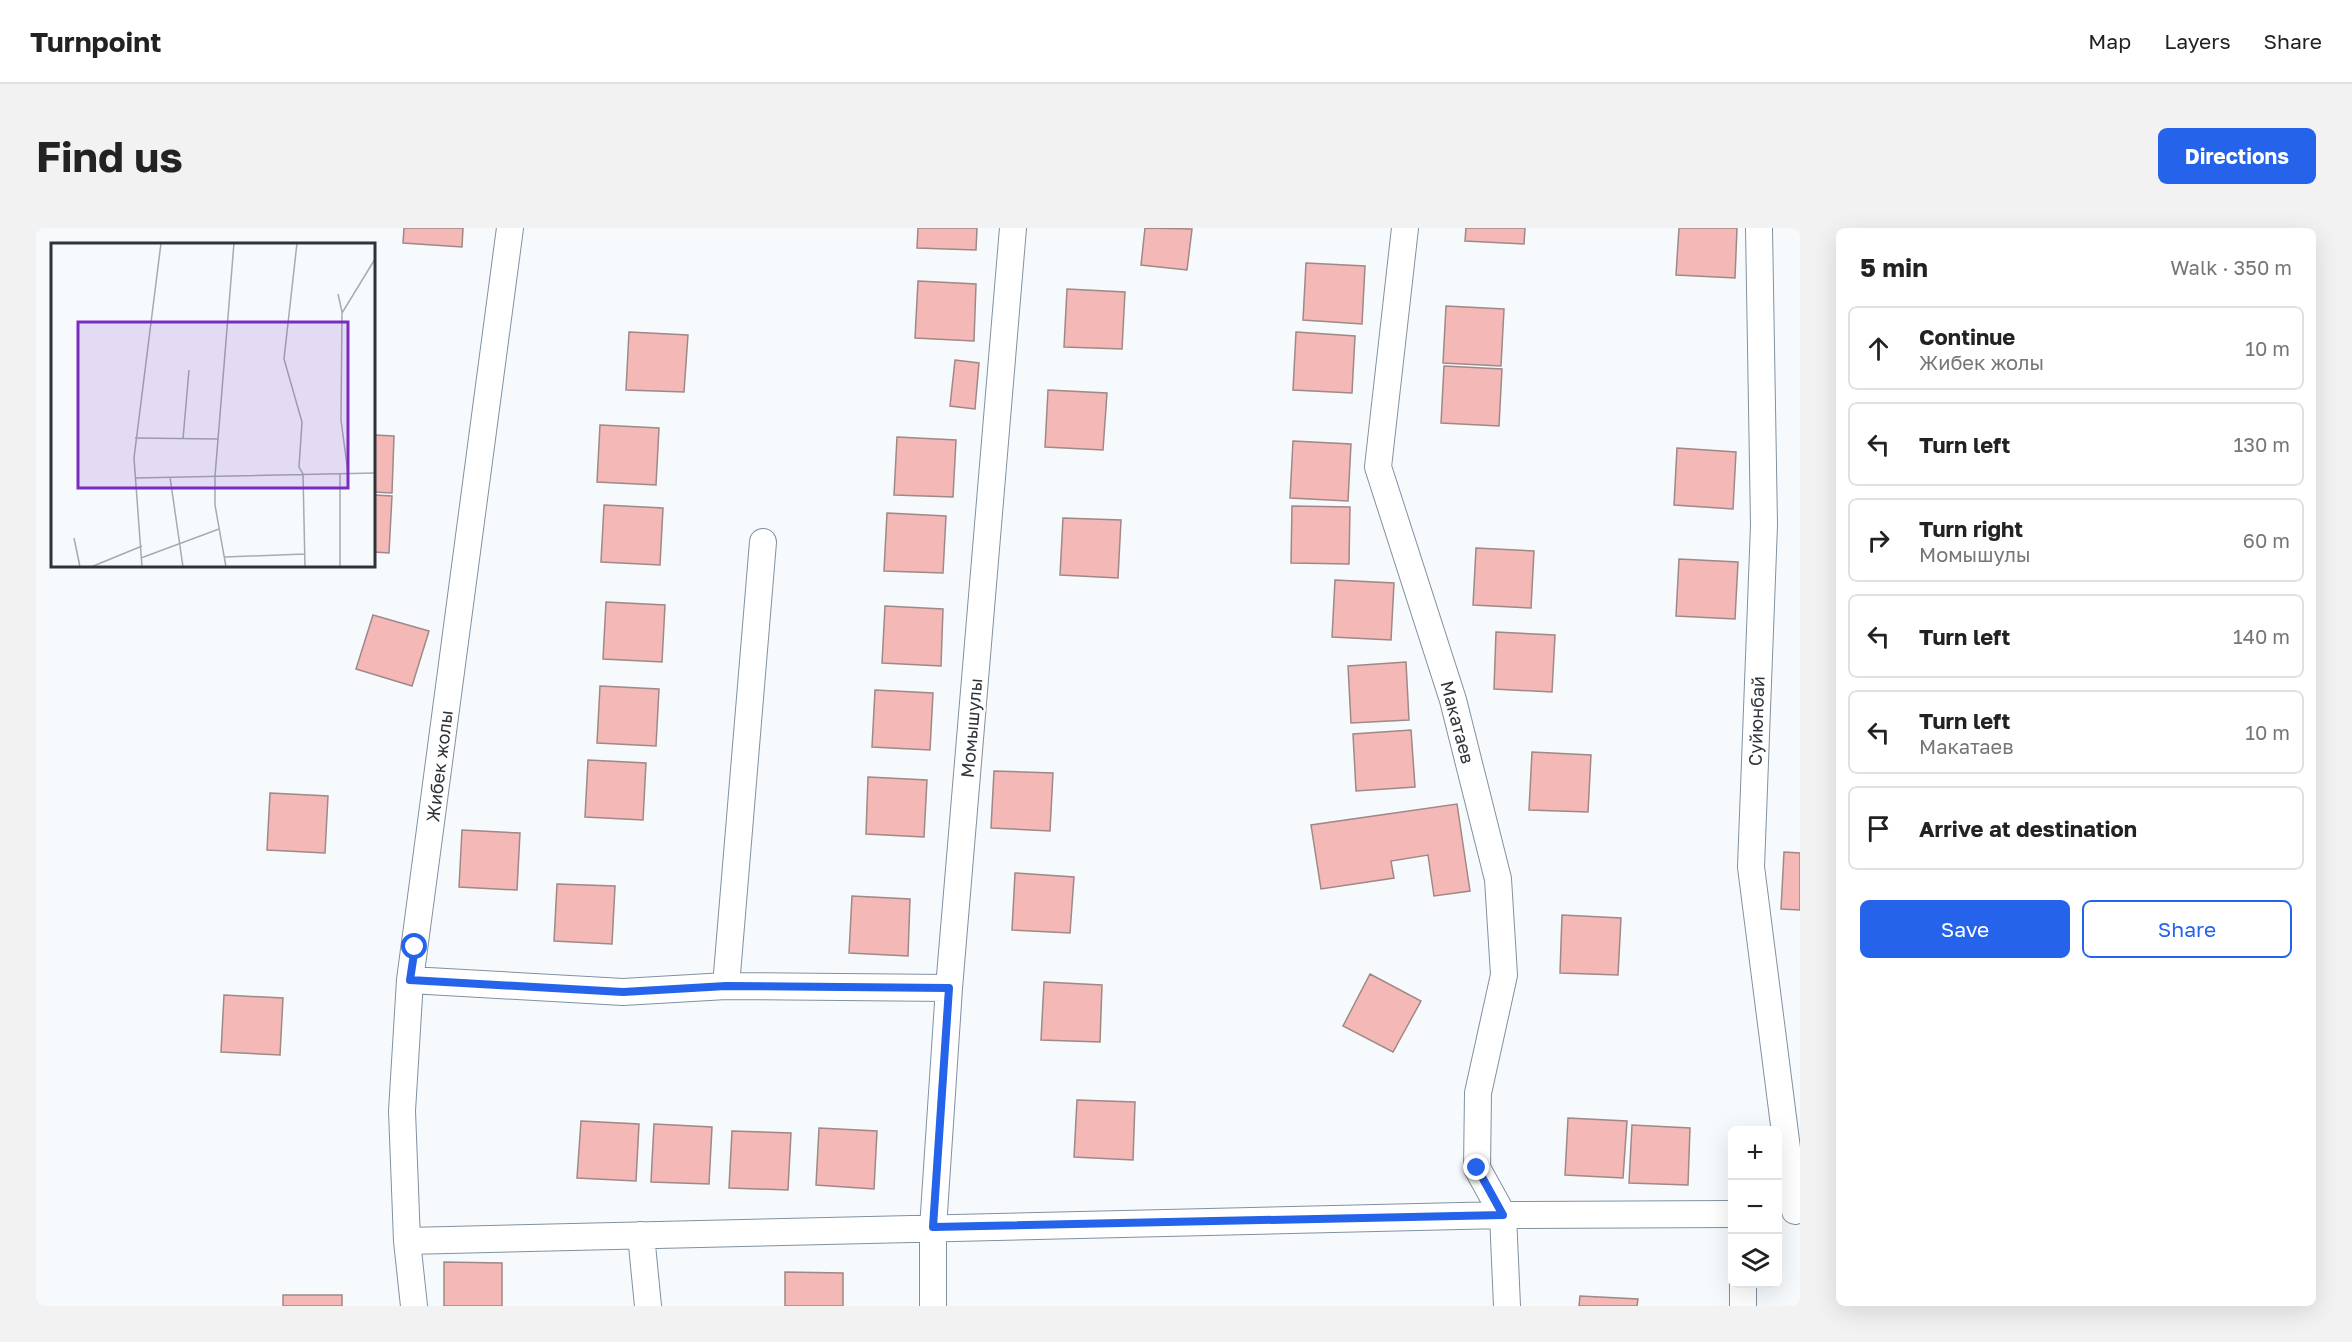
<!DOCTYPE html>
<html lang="en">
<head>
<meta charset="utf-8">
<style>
	:root { --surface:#fff; --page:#f2f2f2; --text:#222; --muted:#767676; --line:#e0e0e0; --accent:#2563eb }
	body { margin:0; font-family:"Golos Text",sans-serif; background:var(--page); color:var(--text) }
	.controls { position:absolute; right:18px; bottom:18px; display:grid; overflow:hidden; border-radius:9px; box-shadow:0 6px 24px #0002 }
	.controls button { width:54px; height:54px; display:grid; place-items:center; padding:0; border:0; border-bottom:2px solid var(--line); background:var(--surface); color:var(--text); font:30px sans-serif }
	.stop { position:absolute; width:18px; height:18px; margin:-14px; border:4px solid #2563eb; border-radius:50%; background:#fff }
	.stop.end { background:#2563eb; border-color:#fff; box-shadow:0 2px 6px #0008 }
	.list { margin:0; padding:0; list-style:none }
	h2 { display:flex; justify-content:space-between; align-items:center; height:78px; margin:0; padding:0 24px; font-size:26px }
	h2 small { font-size:20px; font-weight:400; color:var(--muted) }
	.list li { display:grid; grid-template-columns:39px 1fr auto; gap:18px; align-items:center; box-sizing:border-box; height:84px; margin:0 12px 12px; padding:0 12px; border:2px solid var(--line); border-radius:9px }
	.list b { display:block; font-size:22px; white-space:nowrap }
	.list p { margin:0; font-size:20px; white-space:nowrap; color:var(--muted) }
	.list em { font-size:20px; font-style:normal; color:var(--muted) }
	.actions { display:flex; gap:12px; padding:18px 24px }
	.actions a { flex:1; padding:14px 0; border:2px solid var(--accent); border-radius:9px; text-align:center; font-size:21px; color:var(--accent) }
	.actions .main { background:var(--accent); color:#fff }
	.icon { flex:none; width:33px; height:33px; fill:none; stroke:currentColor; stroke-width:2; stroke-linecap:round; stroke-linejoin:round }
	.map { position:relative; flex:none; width:1764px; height:1078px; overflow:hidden; border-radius:9px }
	header { display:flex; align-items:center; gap:36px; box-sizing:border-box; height:84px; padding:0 30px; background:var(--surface); border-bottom:2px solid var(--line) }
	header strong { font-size:28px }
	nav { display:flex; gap:33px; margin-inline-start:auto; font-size:21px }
	.intro { display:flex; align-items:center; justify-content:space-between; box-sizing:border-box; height:144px; padding:0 36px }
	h1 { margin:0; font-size:42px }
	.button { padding:15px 27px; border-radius:9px; background:var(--accent); color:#fff; font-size:21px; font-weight:700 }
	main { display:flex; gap:36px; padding:0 36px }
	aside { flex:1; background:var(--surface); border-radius:9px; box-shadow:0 6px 24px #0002 }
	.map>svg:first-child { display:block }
</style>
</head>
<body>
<header>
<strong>Turnpoint</strong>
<nav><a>Map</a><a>Layers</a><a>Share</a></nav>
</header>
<div class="intro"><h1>Find us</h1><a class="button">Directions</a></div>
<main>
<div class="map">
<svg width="1764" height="1078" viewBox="0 0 1764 1078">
	<rect width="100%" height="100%" fill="#f6fafd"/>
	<path fill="#f4b9b7" stroke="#9f8887" stroke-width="1.5" d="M368,0H427L426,19L367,15Z
		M882,0H941L940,22L881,20Z
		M1109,0L1156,1L1151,42L1105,37Z
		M1430,0H1489L1488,16L1429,13Z
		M1643,0H1701L1699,50L1640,47Z
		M1270,35L1329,38L1326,96L1267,92Z
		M882,53L940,56L938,113L879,110Z
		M1031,61L1089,64L1086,121L1028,119Z
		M1410,78L1468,81L1465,138L1407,135Z
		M593,104L652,107L648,164L590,162Z
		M1260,104L1319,108L1316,165L1257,162Z
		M919,132L943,135L939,181L914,178Z
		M1408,138L1466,141L1463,198L1405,195Z
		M1012,162L1071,165L1067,222L1009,219Z
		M564,197L623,200L620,257L561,254Z
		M338,207L358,208L356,265L338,264Z
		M861,209L920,212L917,269L858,267Z
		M1257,213L1315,216L1312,273L1254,270Z
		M1641,220L1700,224L1697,281L1638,277Z
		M338,267L356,268L353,325L338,324Z
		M568,277L627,280L624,337L565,334Z
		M1256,278L1314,279L1313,336L1255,335Z
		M851,285L910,288L907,345L848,343Z
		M1027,290L1085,292L1082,350L1024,347Z
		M1440,320L1498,323L1495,380L1437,377Z
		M1643,331L1702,334L1699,391L1640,388Z
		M1299,352L1358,355L1355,412L1296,409Z
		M570,374L629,377L626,434L567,431Z
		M849,378L907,381L905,438L846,435Z
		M337,387L393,403L376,458L320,441Z
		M1460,404L1519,407L1516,464L1458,461Z
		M1370,434L1373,492L1315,495L1312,438Z
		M564,458L623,461L620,518L561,515Z
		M839,462L897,465L894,522L836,519Z
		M1375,502L1379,559L1320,563L1317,506Z
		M1496,524L1555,527L1552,584L1493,582Z
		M552,532L610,535L607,592L549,589Z
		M958,543L1017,545L1014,603L955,600Z
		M832,549L891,552L888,609L830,606Z
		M234,565L292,568L289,625L231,622Z
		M1421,576L1434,663L1398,668L1392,627L1355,633L1358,650L1285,661L1275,597Z
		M426,602L484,605L481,662L423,659Z
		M1748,624L1764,625V682L1745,681Z
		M979,645L1038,649L1034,705L976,702Z
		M521,656L579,658L576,716L518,713Z
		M816,668L874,671L872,728L813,725Z
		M1526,687L1585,690L1582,747L1524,745Z
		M1334,746L1385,773L1357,824L1307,798Z
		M1008,754L1066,757L1064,814L1005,812Z
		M188,767L247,770L244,827L185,824Z
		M1041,872L1099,874L1097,932L1038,929Z
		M1532,890L1591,893L1587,950L1529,947Z
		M545,893L603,896L600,953L541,950Z
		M618,896L676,899L673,956L615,954Z
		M1596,897L1654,900L1652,957L1593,955Z
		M783,900L841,903L838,961L780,957Z
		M696,903L755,905L752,962L693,960Z
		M408,1034L466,1035V1078H408Z
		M749,1044L807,1045V1078H749Z
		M247,1067H306V1078H247Z
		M1544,1068L1602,1071L1601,1078H1543Z"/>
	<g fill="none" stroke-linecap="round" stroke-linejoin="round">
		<g stroke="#8191a0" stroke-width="28">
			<path id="street" d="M1369,0L1342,239L1417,472L1462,651L1468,747L1442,865L1441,940L1467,987L1471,1078
				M1723,0L1728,297L1715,639L1759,983
				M374,752L587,764L690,758L913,760
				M690,758L727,314
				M605,1007L612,1078
				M371,1013L1467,987L1696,986
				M1707,1056V1078
				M378,1078L371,1013L366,883L374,752L474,0
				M897,1078V1000L913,760L977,0"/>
		</g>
		<use href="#street" stroke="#fff" stroke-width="26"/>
	</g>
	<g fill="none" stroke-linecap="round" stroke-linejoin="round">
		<path stroke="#2563eb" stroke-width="8" d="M379,719L374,752L587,764L690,758L913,760L897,999L1467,987L1441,940"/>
	</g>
	<g text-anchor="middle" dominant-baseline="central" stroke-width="4.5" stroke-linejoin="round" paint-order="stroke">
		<g font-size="18" fill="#2e343a" stroke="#fff">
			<text transform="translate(1720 493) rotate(-88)">Суйюнбай</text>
			<text transform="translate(1422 494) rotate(75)">Макатаев</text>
			<text transform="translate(935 500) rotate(-85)">Момышулы</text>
			<text transform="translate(403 538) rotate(-83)">Жибек жолы</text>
		</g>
	</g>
	<g transform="translate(15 15)">
		<rect width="324" height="324" fill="#f6fafd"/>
		<path fill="none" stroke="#a6abaf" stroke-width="1.5" d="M246,0L233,116L251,179L248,224L252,231L254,324M287,51L291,69M84,195L167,196M132,196L138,127M297,230L290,177L291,70L324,16M289,231V324M119,234L132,324M84,235L324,230M23,295L29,324M174,314L254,311M90,315L168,286M40,324L91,303M91,324L83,215L110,0M175,324L164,262V233L183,0"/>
		<path fill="#7b2cbf" fill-opacity="0.15" stroke="#7b2cbf" stroke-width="3" d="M27,79H297V245H27Z"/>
		<rect width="324" height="324" fill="none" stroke="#2e343a" stroke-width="3"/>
	</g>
</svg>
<div class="controls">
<button>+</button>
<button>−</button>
<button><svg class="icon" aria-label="layers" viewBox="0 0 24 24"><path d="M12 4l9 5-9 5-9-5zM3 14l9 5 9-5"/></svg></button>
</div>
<div class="stop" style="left:379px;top:719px"></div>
<div class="stop end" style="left:1441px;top:940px"></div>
</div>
<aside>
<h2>5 min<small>Walk · 350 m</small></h2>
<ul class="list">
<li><svg class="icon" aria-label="ahead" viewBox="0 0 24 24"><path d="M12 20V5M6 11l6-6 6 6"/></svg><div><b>Continue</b><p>Жибек жолы</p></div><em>10 m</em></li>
<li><svg class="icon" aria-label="left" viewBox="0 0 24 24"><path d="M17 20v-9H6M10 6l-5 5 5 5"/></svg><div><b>Turn left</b></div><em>130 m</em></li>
<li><svg class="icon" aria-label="right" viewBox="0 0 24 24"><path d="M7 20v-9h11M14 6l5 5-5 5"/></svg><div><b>Turn right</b><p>Момышулы</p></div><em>60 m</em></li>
<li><svg class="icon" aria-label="left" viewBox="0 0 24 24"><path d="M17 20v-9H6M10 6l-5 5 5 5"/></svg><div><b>Turn left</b></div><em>140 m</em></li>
<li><svg class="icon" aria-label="left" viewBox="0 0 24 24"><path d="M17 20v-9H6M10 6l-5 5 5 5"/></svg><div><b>Turn left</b><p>Макатаев</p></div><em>10 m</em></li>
<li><svg class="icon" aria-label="arrive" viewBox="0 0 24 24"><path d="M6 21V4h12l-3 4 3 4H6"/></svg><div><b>Arrive at destination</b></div></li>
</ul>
<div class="actions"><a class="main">Save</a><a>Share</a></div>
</aside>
</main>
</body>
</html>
